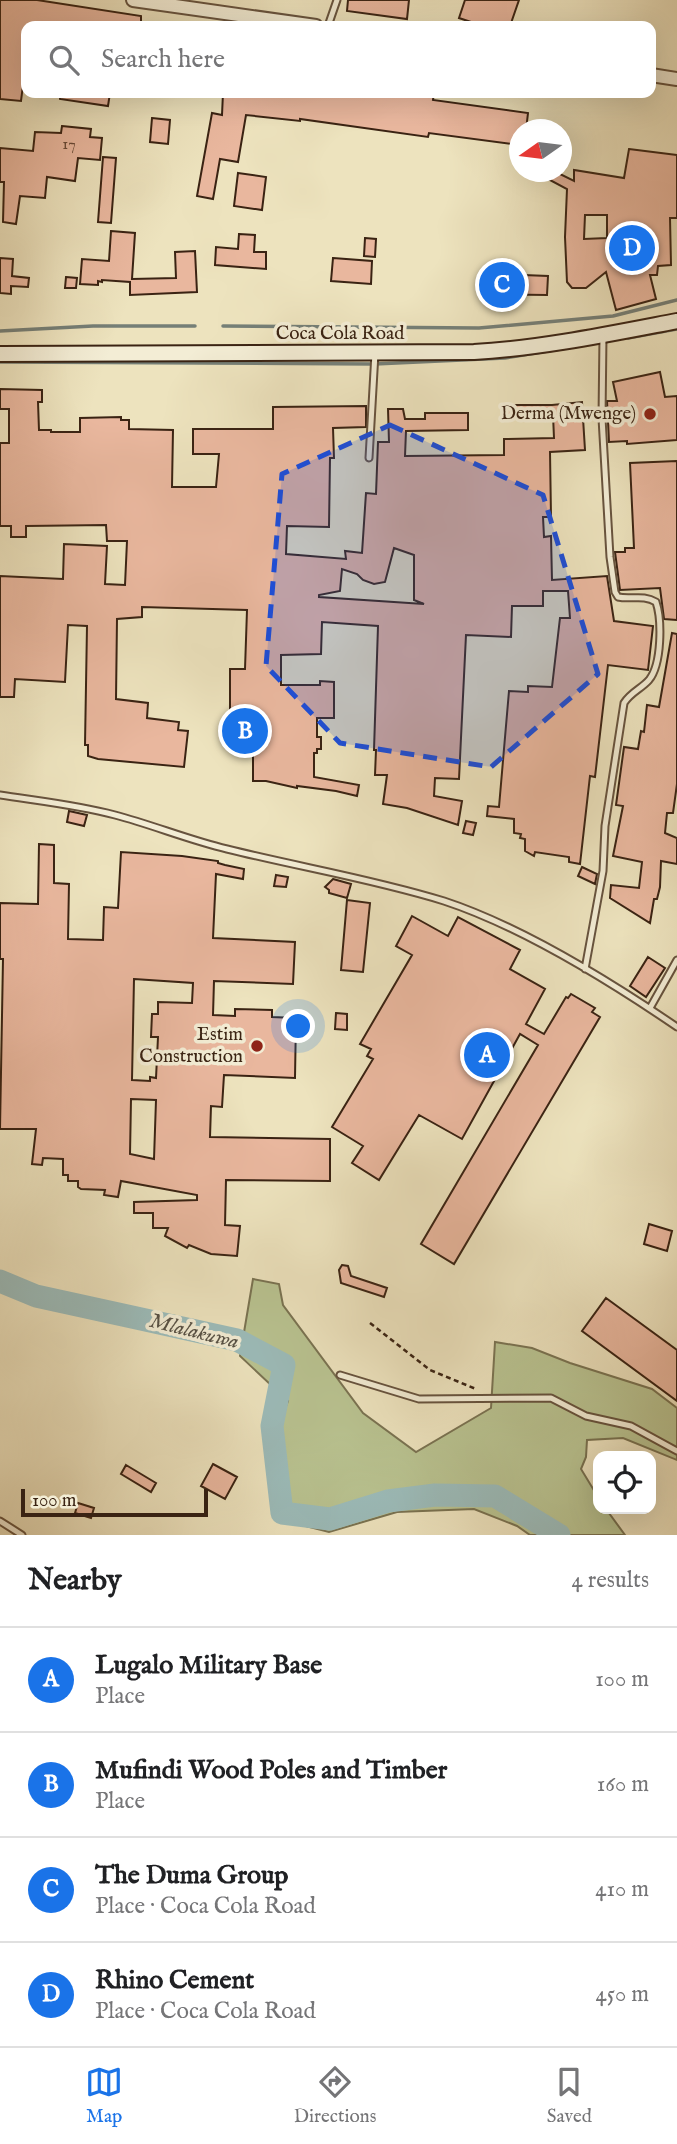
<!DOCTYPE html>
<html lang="en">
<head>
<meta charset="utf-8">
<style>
	:root { --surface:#fff; --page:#f6f6f6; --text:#202124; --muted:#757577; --line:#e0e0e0; --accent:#1a73e8 }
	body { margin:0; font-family:"IM FELL English",serif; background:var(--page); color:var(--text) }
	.controls { position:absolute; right:21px; bottom:21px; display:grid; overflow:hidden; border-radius:14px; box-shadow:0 7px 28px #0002 }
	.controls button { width:63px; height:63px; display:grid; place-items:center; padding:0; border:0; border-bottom:2px solid var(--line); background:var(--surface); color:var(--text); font:35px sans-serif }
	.compass { position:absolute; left:509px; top:119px; width:63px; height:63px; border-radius:50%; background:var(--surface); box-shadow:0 7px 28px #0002; rotate:256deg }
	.scale { position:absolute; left:21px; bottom:18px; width:187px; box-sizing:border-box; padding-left:7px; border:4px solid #3a2313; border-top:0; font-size:19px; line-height:24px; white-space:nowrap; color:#3a2313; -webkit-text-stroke:5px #f3edd5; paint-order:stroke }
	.you { position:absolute; left:299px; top:1027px; width:24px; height:24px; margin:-18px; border:5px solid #fff; border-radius:50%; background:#1a73e8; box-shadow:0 0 0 10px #1a73e833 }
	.badge { display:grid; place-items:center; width:46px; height:46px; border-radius:50%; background:var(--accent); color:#fff; font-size:23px; font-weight:700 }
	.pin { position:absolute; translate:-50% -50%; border:4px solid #fff; box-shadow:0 2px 7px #0006 }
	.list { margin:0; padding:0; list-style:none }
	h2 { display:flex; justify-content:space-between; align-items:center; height:91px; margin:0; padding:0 28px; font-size:30px }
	h2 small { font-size:23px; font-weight:400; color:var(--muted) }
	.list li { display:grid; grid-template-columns:46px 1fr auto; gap:21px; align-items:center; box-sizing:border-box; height:105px; padding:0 28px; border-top:2px solid var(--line) }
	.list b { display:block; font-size:26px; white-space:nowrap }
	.list p { margin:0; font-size:23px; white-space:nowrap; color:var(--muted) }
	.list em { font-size:23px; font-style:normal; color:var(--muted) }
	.icon { flex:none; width:38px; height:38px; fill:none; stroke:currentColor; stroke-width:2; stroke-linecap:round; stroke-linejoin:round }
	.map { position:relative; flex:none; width:677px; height:1535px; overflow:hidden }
	.search { position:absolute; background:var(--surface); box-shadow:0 7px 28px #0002; left:21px; right:21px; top:21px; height:77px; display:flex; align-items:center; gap:18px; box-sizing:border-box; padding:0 24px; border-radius:14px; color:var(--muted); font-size:26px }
	.sheet { height:511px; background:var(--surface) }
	nav { display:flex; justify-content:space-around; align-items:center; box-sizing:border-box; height:98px; border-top:2px solid var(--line); background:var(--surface); font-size:19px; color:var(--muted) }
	nav a { display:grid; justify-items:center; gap:4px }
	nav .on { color:var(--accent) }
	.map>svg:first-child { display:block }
</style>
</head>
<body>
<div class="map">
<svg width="677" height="1535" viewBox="0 0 677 1535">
	<rect width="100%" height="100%" fill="#ede3be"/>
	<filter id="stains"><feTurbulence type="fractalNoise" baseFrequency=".00286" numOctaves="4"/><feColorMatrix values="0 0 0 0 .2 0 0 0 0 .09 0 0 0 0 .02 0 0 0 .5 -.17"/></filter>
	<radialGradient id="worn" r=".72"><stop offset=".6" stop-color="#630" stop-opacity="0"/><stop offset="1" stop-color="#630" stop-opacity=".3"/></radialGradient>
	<path fill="#b9c391" stroke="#7a7352" stroke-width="2" d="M253,1279L279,1284L283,1305L363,1413L416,1452L491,1408L495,1342L532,1348L570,1363L652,1389L677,1408V1460L623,1438L587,1440L586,1457L581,1469L598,1497V1509H606L625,1535H530L517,1526L474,1509L397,1512L329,1532L278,1519L267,1454L288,1401L240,1356Z"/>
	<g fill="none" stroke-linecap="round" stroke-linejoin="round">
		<path stroke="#757f77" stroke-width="3.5" d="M223,326L479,328L613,316L677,300
			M0,331L93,326H195
			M628,338L677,329
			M0,362L375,364L505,358L579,346"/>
		<path stroke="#9cbcba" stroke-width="23" d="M0,1281L36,1296L237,1340L284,1365L272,1426L282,1513L330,1519L388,1501L435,1495L495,1496L559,1535"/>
	</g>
	<path fill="#e9b79e" stroke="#3a2313" stroke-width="2" fill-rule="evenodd" d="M0,0H37L141,16V26H26V85H23L21,101L0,99Z
		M348,0H409L407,19L347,11Z
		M465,0H519L510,26H483L459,18Z
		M60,93H110L108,106L60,99Z
		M223,93H434L433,100L528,113L526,130H520V145L429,133L428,137L300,119V121L246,115L238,162L220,159L213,199L197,196L212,113L222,115Z
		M152,118L170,120L168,144L150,142Z
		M62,126L91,129L90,137L102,138L100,160L78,158L75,181L47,177L45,198L20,196L16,224L3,222L4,182H0V148L33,151L35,132L61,133Z
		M629,149L677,155V218H670L671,265L658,266L657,275H650L656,299L616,310L606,272L586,288H572L567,282L565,237L567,189L535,172H556L574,181V170L624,178ZM585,215H607V238L584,239Z
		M103,157L116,158L111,223L98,222Z
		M238,173L266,177L262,210L234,206Z
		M111,231L135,233L132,279L176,278L175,252L195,251L197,292L130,295V282L102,280V282L98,281V285L80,284L82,259L109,261Z
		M239,234L255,235L254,252H266V269L215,265L216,247L238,249Z
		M365,238L376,239L375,257L364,256Z
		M0,258L13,259L12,276L29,278L28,287L11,286V294L0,293Z
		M333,258L372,261L371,284L331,281Z
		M523,275L548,276L547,295L482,294V277Z
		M66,277L77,278L76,288H65Z
		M660,372L665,397L677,396V440L627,444V441L609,442L607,401H617L613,382Z
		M0,389L42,390V402H38L39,430H51V432H80V418L121,417V420H129V429L173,430L172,487H216L219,454H193V429H273V407L366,406V427L333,428L334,458H330L329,527L287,526L286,554L346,559L345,551L362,553L366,493L376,494L378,442H389L388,409H403L405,419H425V413H468V430L406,431L405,456L504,455V439L554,438L553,415H506V405H552L582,402L585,450L550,452L551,517H543L544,537L551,536L552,580L607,576L614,621L653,626L648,670L608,665L595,777L590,776L580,864L569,862V857L535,852L534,856L525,851V839L520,838L521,834L514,833V819L487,816L488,806L499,807L509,691L528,692V686L552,687L560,618H570L568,591H543V606H512L511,637L466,635L459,779L435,778L434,796L462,801L458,825L407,808L383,804L387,775H375L376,750H374L378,626L322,622L321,654L281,655V685H320V681L334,682V718H317V737H321V749H317V753H314V777L359,785L357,796L336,791L297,786V788L266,781H253V744L233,745L232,716H230V669H245L247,610L142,607V617L117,619L116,699L148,703L147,718L179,722L178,730L188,731L184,767L98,759L88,756V745H85L87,626L68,625L65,682L15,679L14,697H0V576L63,579L64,544L107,546L105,584L125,585L127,541H107L106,525L26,526V537H11V526H0V443H9V409H0ZM394,548L414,555V600L424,604L319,597V595L340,591L342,569L357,574L363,580L374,584L385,582Z
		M677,461V620L664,619L660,588L620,590L615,552H625V548H634L630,463Z
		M672,633L677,634V784L673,813H667L665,833L677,838V864L661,861L660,887L657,899H654L650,923L610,898L611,885L639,888L642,862L613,856L623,806L616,805L624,747L638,749L641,731L644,732L647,705L659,707Z
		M69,811L87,815L84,826L67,822Z
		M466,821L476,823L473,835L463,833Z
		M39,844L54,845V883L69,884L68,939L103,940L104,907L118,908L121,852L182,856L218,861V863L225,865L244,869L243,879L216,874L213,938L295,942L293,984L214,981L213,1015L235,1016V1009L272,1010V1017L296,1018L295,1078L224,1075L222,1107L211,1106L210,1137L330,1139V1181L226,1180L225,1225L240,1226L237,1256L211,1254L189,1245L187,1248L165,1236L168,1228H153V1213H134V1202L197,1200V1195L121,1181L118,1197L104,1195L105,1190L81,1189L78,1187V1181H68V1175H63V1159L43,1158L42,1165L32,1164L36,1129H0L3,959H0V903L38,904ZM134,979L193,983L192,1003L158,1002V1014H152L151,1037H158L156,1078L150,1077V1081L132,1080ZM131,1099L156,1100L154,1159L130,1154Z
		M582,867L597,874L595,884L578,876Z
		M276,875L288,877L286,887L274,886Z
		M333,879L351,884L347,898L329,893V890L325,887Z
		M347,900L370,903L363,972L341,970Z
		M412,916L448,936L458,917L520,950L510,969L545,989L526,1024L544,1034L566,997L568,998L571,994L595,1008L592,1012L600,1017L454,1264L421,1244L538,1045L520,1034L462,1139L419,1115L379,1180L352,1163L363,1146L332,1127L373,1059L367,1056L371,1049L360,1044L412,955L396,946Z
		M648,957L665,968L646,997L630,986Z
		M336,1013L347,1014V1030L335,1029Z
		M649,1224L672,1231L667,1251L644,1244Z
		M342,1265L348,1266L351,1276L387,1288L384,1297L341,1283L339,1270Z
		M606,1298L677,1350V1401L582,1331Z
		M213,1464L237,1477L225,1499L201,1486Z
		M126,1465L156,1483L151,1492L121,1474Z
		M78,1503L94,1508L91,1518L75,1513Z"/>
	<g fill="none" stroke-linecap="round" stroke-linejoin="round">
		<g stroke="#67533e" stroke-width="9">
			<path id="service" d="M328,26L337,0
				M369,458L375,353
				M0,795C39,801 77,805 115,815C153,825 189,840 227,849C299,867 373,879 444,901C523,927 608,980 677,1027
				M585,969L603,871L605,826L624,703C631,692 641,689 649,680C662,664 662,620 656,602C643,594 631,600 618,597L615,592L610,557L602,418L603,336
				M650,1008L677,960
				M340,1375L419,1399L551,1398L586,1416L631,1426L677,1451
				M0,1521L22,1535"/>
		</g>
		<g stroke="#67533e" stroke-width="16">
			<path id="tertiary" d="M133,0L316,26
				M651,75L677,79"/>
		</g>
		<g stroke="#3a2313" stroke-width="18">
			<path id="secondary" d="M0,354L474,352C542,348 609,334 677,321"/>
		</g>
		<path stroke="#3a2313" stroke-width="2.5" stroke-dasharray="5 3.5" stroke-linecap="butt" d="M370,1323L430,1370L476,1389"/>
		<use href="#service" stroke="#f3edd5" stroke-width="5"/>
		<use href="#tertiary" stroke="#f3edd5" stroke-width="12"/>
		<use href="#secondary" stroke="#f3edd5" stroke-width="14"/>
	</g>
	<path fill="#1d4ed8" fill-opacity="0.2" stroke="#1d4ed8" stroke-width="5" stroke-dasharray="14 9" stroke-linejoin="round" d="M390,425L543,495L598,674L491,767L340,743L266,666L282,474Z"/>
	<g fill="#8f2418" stroke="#f3edd5" stroke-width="2.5">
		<circle cx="650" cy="414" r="7"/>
		<circle cx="257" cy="1046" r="7"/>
	</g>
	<g text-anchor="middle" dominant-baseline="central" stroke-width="7" stroke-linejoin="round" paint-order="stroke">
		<g font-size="16" fill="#664836">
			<text x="69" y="145">17</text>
		</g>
		<g font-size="19" fill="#3a2313" stroke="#f3edd5">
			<text x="340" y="334">Coca Cola Road</text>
		</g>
		<g font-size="19" fill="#3a2313" stroke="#f3edd5" text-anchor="end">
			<text x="636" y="414">Derma (Mwenge)</text>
			<text x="243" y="1035">Estim<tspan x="243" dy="22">Construction</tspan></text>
		</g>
		<g font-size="21" font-style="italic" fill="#575145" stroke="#f3edd5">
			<text transform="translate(194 1332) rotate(14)">Mlalakuwa</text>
		</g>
	</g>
	<rect width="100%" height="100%" filter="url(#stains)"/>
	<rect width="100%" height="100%" fill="url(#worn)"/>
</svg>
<div class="controls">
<button><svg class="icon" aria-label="locate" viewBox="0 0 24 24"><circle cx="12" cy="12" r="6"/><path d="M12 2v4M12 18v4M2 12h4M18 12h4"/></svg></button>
</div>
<svg class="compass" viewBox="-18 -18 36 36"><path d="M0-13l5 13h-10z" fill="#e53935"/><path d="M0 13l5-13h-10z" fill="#757577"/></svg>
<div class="scale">100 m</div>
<div class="you"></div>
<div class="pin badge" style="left:487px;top:1055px">A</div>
<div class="pin badge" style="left:245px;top:731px">B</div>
<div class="pin badge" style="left:502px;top:285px">C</div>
<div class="pin badge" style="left:632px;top:248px">D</div>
<div class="search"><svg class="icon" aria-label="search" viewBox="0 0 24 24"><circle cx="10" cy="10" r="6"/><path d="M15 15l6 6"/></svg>Search here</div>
</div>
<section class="sheet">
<h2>Nearby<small>4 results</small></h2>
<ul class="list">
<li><span class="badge">A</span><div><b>Lugalo Military Base</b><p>Place</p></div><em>100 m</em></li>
<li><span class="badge">B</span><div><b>Mufindi Wood Poles and Timber</b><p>Place</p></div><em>160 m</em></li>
<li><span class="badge">C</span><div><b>The Duma Group</b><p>Place · Coca Cola Road</p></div><em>410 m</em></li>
<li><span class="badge">D</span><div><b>Rhino Cement</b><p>Place · Coca Cola Road</p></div><em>450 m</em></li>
</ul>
</section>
<nav>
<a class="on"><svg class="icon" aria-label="map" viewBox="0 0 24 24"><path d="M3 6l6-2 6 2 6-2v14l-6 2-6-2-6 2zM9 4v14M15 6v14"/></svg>Map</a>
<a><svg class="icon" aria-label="directions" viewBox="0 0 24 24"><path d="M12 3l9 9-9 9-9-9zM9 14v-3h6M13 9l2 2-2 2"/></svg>Directions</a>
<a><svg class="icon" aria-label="saved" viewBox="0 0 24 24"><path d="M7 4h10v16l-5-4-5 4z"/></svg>Saved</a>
</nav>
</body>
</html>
